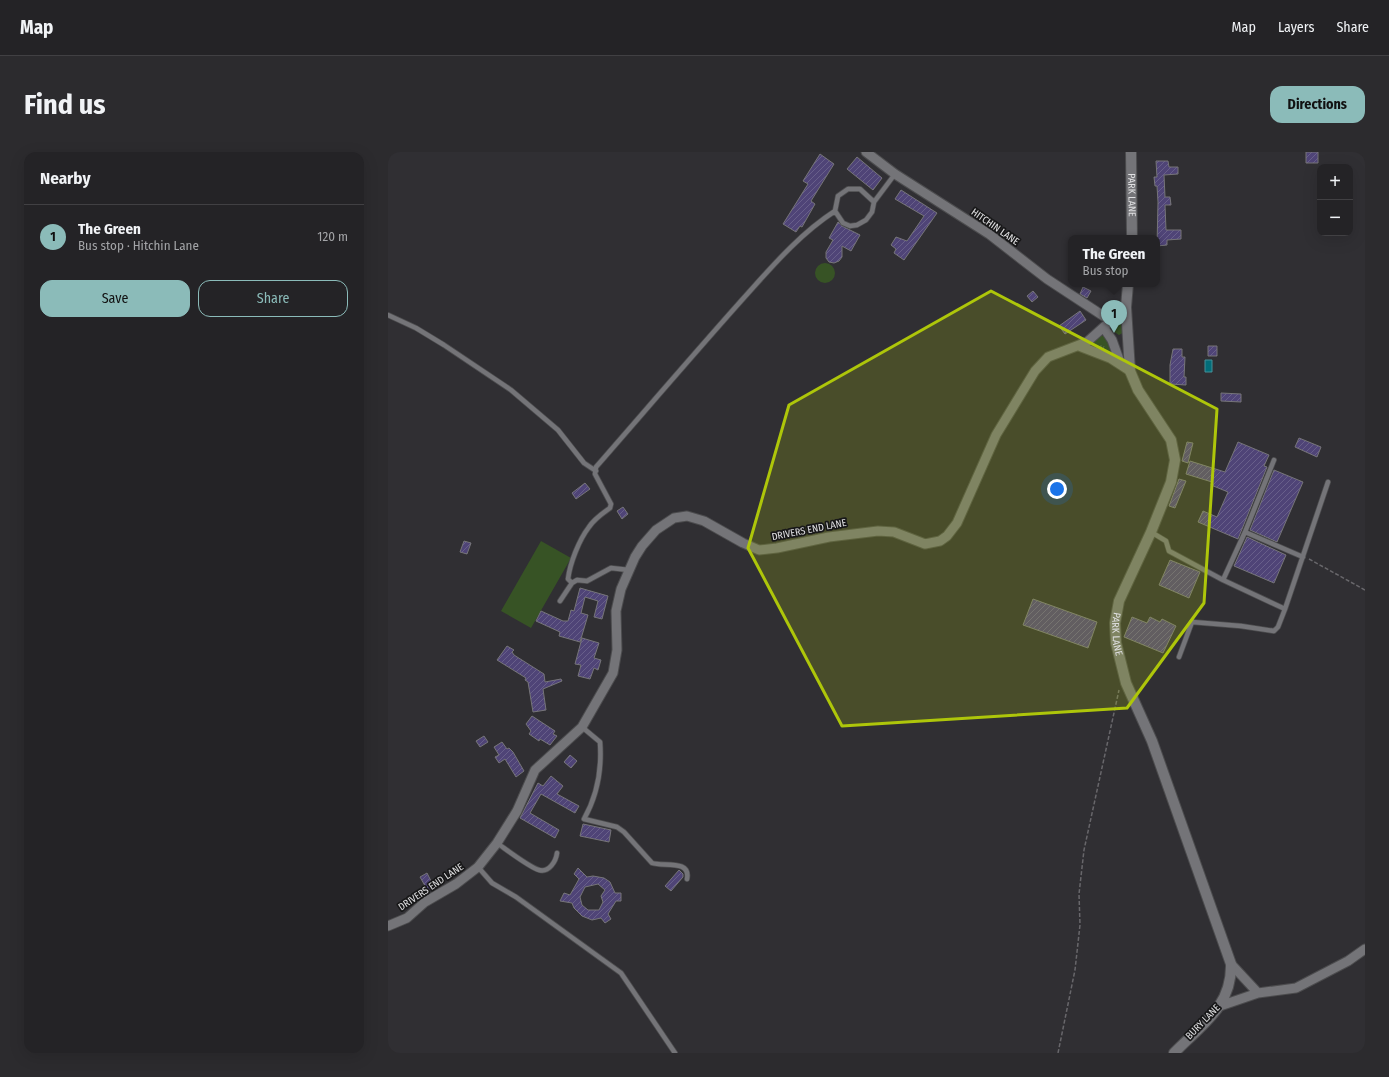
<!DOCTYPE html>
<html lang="en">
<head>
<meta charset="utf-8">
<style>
	:root { --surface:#242326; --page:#2c2b2e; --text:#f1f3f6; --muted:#a3a4a7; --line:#414043; --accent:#8bbbb9 }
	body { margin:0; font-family:"Fira Sans Condensed",sans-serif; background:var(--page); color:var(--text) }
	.controls { position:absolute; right:12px; top:12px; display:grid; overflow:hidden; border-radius:8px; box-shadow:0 4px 16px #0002 }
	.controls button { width:36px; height:36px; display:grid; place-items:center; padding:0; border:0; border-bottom:1px solid var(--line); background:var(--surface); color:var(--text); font:20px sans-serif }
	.you { position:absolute; left:669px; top:337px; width:14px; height:14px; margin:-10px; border:3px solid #fff; border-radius:50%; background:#1a73e8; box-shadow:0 0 0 6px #1a73e833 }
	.badge { display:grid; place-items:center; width:26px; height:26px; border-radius:50%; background:var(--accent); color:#111; font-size:13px; font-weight:700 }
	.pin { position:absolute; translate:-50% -33px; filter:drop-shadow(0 1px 2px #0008) }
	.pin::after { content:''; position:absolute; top:21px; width:14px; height:12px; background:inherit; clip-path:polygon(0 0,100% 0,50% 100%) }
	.popup { position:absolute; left:680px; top:83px; width:92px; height:52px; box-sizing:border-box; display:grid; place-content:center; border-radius:8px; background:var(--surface); filter:drop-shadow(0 1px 3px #0005); font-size:13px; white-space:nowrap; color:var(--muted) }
	.popup b { font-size:15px; color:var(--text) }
	.popup::after { content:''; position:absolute; left:50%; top:100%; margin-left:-8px; border:8px solid transparent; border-top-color:var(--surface) }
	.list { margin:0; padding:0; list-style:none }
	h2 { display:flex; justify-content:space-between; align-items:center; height:52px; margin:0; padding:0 16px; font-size:17px }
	h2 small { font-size:13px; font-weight:400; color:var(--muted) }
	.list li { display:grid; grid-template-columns:26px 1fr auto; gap:12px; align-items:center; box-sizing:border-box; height:64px; padding:0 16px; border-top:1px solid var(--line) }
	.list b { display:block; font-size:15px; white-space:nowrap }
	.list p { margin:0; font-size:13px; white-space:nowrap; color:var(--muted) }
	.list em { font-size:13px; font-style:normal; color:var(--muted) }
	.actions { display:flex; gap:8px; padding:12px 16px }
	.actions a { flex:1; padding:9px 0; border:1px solid var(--accent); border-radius:12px; text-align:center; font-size:14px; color:var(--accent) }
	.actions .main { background:var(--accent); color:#111 }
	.map { position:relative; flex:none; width:977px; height:901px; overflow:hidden; border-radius:12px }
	header { display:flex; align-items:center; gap:24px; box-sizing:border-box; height:56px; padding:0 20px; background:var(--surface); border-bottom:1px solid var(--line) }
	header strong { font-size:19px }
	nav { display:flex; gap:22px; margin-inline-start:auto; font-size:14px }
	.intro { display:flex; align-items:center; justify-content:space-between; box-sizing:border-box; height:96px; padding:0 24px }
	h1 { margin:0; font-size:28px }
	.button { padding:10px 18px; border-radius:12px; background:var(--accent); color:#111; font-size:14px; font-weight:700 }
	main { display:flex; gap:24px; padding:0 24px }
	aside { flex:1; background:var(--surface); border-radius:12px; box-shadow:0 4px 16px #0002 }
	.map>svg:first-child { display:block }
</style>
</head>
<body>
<header>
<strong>Map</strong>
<nav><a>Map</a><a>Layers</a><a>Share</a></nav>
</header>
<div class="intro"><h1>Find us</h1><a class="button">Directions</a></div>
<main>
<aside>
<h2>Nearby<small></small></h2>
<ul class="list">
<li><span class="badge">1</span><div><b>The Green</b><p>Bus stop · Hitchin Lane</p></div><em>120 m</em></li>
</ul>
<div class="actions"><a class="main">Save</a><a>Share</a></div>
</aside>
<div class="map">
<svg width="977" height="901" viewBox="0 0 977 901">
	<defs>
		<pattern id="grass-tufts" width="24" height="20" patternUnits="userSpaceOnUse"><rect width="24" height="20" fill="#375325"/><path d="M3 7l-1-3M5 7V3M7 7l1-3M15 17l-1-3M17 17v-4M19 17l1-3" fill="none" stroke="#546b44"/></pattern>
		<pattern id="water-ripples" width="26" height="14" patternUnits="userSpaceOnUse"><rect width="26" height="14" fill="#026d79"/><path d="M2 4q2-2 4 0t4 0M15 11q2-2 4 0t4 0" fill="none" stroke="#338892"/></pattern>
		<pattern id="building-hatch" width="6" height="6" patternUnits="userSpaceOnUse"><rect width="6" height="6" fill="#4f4477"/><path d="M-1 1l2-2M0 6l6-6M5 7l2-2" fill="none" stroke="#685f8a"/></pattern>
	</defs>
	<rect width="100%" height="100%" fill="#302f33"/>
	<path fill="url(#grass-tufts)" d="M730,168L734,169L736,180L731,183L725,179V173Z
		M713,184H718L727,203L702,195L701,193Z"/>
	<path fill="#375325" d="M427 121a10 10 0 1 1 20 0a10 10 0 1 1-20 0Z
		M153,389L183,406L143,476L113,459Z"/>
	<path fill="url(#water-ripples)" stroke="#459099" d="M824,208V220H817V208Z"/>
	<path fill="url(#building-hatch)" stroke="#767579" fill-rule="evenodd" d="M918,0H930V11H918Z
		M432,2L446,12L423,49L427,52L414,75L412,74L408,80L395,72L420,32L415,29Z
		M469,5L494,26L485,38L459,17Z
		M768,9H780L781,15H790V22L776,23L777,45H782L783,53H777L778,78H793V87L779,88V93L769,94L770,50L769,34H767L766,25H769Z
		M513,38L549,61L516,108L506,101L508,97L503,93L508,85L519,89L536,64L507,47Z
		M450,70L454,74L472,83L463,99L454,94V105L451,109L446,111L441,110L438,106V100L445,88L441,86Z
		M695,135L703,139L699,146L692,142Z
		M645,139L650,145L644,150L639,144Z
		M692,159L698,168L677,182L671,174Z
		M820,194H829V204H820Z
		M785,197H794V205H797L796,225H798V233L782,232V213Z
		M833,241L853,242V250L833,249Z
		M911,286L933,295L929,305L907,295Z
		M799,290L805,291L800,311L794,309Z
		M850,290L881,303L876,314L879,315L850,387L810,370L815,359L829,365L840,340L823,333L824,330L798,322L802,309L837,320Z
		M886,318L915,330L889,390L862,378Z
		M791,327L798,329L787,356L781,354Z
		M197,331L202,337L188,347L184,341Z
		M235,355L240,362L234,367L229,359Z
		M859,385L898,403L886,431L846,414Z
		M76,389L83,391L79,402L72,400Z
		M782,408L812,420L801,446L771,433Z
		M192,436L220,444L214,467L206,465L210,449L197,445L193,461L200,463L192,490L171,484L172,480L148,469L153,459L175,469H180L183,458L186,459Z
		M645,447L709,470L700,496L635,473Z
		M744,465L759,471L762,465L772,470L774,467L788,474L775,501L736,485Z
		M194,486L211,491L206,506L213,508L210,518L206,516L202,527L190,524L193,513L187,512Z
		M119,494L126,498L124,500L126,503L156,522L157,530L173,527L174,529L155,537L158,558L145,560L140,530L137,528L138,526L109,508Z
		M144,564L167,579L165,582L169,584L162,593L152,587L151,589L141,582L143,579L138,572Z
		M96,584L100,590L92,595L88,589Z
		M114,590L119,597L121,596L125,600L136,619L128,625L117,607L111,611L107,605L111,603L106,595Z
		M182,603L189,609L183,616L176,610Z
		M163,624L175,634L169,642L191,654L187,661L153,642L142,661L171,678L167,686L132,666L150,631L155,634Z
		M195,672L223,678L221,690L192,684Z
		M190,716L199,725L205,724L216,726L222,730L227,741H233V749H228L220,762L223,767L217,771L213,766L204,768L194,764L186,756L184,751L172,749L176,741L182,743L191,727L186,722ZM210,732L217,738L213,744L215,750L211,758H200L194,753L192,745L197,735Z
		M291,718L295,722V725L283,739L277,734Z
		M39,721L46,735L40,739L32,725Z"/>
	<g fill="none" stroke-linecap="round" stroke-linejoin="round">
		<g stroke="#4c4c4e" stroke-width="6">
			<path id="lane" d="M486,50L472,37H460L450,44L447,59L455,71L462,74L469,73L478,68L484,60L486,50L507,22
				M0,163L28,176L56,193L123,238L170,278L196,311L208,319
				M763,380L778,389L781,399L835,428L897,457L940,330
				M857,380L915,405
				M835,428L857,380L886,308
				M184,431L180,427C182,411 191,388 201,375C206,367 215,361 222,356L223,352L207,322L208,315C256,260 304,204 353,149C382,117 410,83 447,59
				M172,449L184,431L189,428L199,429L223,416L241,418
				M791,505L804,470L853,474L886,479L890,475L897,457
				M194,575L212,590C214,617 209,644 196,667L229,675L236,680L264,711C275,715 303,707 299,727
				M109,691C119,698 141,715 151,718C161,721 168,709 169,701
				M90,715L104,731L128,745L233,821L287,901"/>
		</g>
		<g stroke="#4c4c4e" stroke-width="11">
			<path id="street" d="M478,0L507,22L601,82L659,127L723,169
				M716,176L724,188L733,213
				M691,194L722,206L742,219
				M0,774L19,766L37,750L68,732L90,715L109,691L129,659L147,618L194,575L225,521L229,498L228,459L233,437L247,405L254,394L268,378L286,366L299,364L316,369L355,391L371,398L389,396L441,385L490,379L506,380L537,392L552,389L559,384L569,371L608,283L647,219L660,205L699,190L738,155
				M843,812L870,841
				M832,854L870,841L908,836L960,809L977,797"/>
		</g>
		<g stroke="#4c4c4e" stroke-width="12">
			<g id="secondary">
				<path id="s1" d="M743,0L744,86"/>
				<path id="s2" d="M740,132L738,155L742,219L750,238L783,288L787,308L783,330L763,380L731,449L727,471L728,491L738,531L764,589L843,812C844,855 813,873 786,901"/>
			</g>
		</g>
		<path stroke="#68676b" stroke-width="1.5" stroke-dasharray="4 2" stroke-linecap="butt" d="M921,407L977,438
			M670,901L687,818L692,773L691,742L696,698L731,538"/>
		<use href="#lane" stroke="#747478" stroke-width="4.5"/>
		<use href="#street" stroke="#747478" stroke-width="9"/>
		<use href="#secondary" stroke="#747478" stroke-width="10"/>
	</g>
	<path fill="#aec60a" fill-opacity="0.2" stroke="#aec60a" stroke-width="3" stroke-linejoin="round" d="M603,139L829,257L816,451L739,556L454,574L360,396L401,253Z"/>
	<g text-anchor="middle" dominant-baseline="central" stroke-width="3.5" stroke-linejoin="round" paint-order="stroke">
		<g font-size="10" fill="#e1e1e3" stroke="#181819">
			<text stroke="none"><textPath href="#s1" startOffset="43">PARK LANE</textPath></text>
			<text transform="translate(607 75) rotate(35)">HITCHIN LANE</text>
			<text transform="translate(421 378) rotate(-11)">DRIVERS END LANE</text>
			<text stroke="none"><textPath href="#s2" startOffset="374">PARK LANE</textPath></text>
			<text transform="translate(43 735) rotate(-34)">DRIVERS END LANE</text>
			<text transform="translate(815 870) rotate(-46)">BURY LANE</text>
		</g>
	</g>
</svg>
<div class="controls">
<button>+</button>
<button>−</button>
</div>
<div class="you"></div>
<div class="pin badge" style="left:726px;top:181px">1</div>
<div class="popup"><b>The Green</b>Bus stop</div>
</div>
</main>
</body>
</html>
